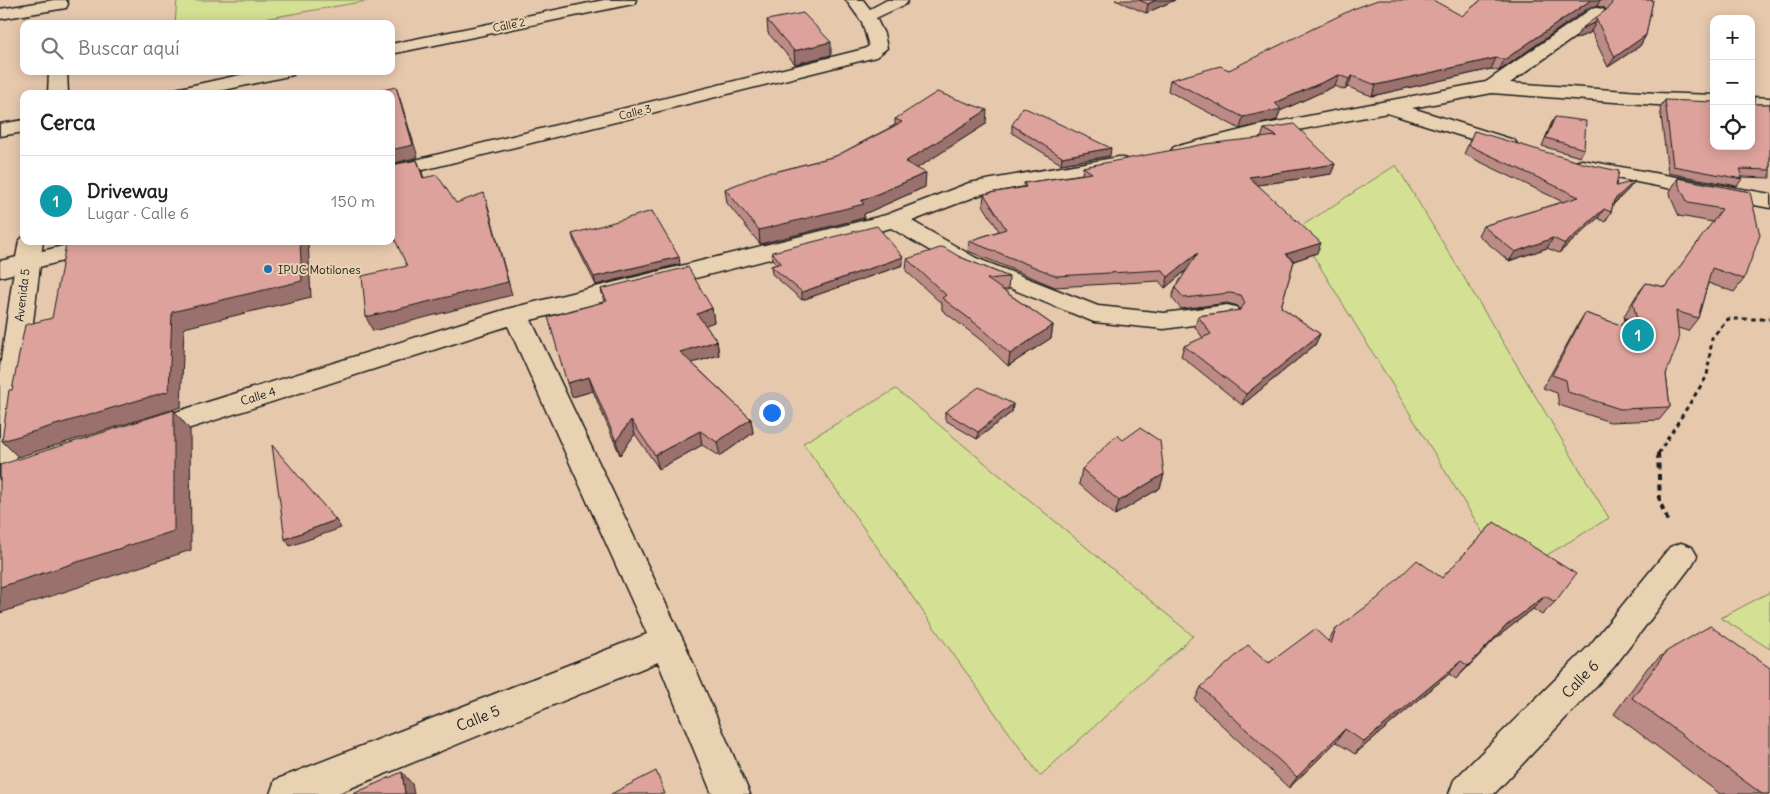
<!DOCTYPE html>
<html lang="es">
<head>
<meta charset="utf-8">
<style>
	:root { --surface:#fff; --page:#f2f2f2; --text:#222; --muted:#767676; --line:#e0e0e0; --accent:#1f6fb2 }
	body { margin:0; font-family:Delius,sans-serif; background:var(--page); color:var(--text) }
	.controls { position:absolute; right:15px; top:15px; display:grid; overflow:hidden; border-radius:10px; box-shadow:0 2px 12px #0003 }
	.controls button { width:45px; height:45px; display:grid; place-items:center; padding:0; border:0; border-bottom:1px solid var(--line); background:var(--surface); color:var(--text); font:25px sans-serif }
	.you { position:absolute; left:771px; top:412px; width:18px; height:18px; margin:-12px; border:4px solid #fff; border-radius:50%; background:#1a73e8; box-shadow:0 0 0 8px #1a73e833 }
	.badge { display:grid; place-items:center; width:32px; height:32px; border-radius:50%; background:var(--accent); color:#fff; font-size:16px; font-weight:700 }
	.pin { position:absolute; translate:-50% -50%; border:2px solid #fff; box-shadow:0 1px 5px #0006 }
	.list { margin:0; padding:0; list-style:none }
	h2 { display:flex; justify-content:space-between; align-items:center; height:65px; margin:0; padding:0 20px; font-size:21px }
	h2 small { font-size:16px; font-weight:400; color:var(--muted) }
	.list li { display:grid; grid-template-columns:32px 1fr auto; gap:15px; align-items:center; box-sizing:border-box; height:90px; padding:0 20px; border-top:1px solid var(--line) }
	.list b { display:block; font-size:19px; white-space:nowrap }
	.list p { margin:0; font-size:16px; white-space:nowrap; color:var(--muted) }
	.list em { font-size:16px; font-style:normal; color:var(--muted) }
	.icon { flex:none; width:28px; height:28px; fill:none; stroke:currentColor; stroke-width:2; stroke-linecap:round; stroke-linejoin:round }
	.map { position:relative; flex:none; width:1770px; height:794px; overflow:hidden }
	.search { position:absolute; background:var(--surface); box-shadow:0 2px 12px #0003; left:20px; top:20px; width:375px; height:55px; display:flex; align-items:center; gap:12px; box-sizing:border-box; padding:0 18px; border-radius:10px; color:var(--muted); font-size:19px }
	.panel { position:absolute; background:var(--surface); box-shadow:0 2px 12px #0003; left:20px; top:90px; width:375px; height:155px; border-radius:10px }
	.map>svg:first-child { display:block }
</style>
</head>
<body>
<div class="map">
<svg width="1770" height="794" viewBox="0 0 1770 794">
	<rect width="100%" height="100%" fill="#e6c8ad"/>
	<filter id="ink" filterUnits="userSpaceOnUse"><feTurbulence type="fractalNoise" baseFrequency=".02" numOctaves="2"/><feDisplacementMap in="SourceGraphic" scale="10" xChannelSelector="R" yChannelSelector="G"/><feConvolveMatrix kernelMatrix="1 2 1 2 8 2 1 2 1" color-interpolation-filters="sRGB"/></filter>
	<g filter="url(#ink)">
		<path fill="#d4e093" stroke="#787e58" d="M177,0H372L235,24H175Z
			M1396,165L1609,518L1510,577L1297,229Z
			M896,389L1193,636L1040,776L803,443Z
			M1770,592V649L1721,618Z"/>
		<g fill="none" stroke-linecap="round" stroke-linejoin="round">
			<g stroke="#1c1c1c" stroke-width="3">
				<path id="street" d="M604,0H636L634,4L628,5L391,54V44Z
					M846,0H863L870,9L887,0H908L906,4L876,18L884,34L887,48L876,57L391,178V166L864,49L869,46L862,22Z
					M1597,8L1603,9L1605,13L1603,17L1510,83L1656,93L1714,95V107L1656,105L1492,93L1412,108L1514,140L1517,144L1514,148L1507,150L1500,148L1387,113L1261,137L1181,157L1174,155L1171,151L1174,147L1261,125L1486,82L1591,9Z
					M258,71H295L293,75L206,94H169L171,90Z
					M1751,97L1770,98V110L1751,109Z
					M24,120V132L0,136V124Z
					M1119,157L1126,159L1130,163L1126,167L982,194L912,221L976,258L1098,306L1164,313L1227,305L1236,307L1240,313L1236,319L1164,329L1094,322L960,268L891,228L531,320L684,642L750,794H712L658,662L336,794H270L275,780L647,634L508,326L147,442L137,438L133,431L137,424L507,309L886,215L969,183Z
					M1582,160L1770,194V208L1575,170L1571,166L1575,162Z
					M84,241H125L122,246L0,277V261Z
					M1681,543L1692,547L1697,556L1692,565L1614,667L1494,794H1449L1454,780L1590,645L1670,547Z"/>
			</g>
			<g stroke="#1c1c1c" stroke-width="3">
				<path id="secondary" d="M54,0H66L68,4L66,8L0,19V9Z
					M49,71H67L68,94H48Z
					M24,236V241H43L15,468L10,476L0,479V367L15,263L19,241Z"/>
			</g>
			<path stroke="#1c1c1c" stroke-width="3" stroke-dasharray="4.5 4" stroke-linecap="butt" d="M1658,454L1707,376L1712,338L1728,319H1770"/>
			<path stroke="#1c1c1c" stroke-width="4" stroke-dasharray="6 4.5" stroke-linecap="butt" d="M1658,453L1660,502L1669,524"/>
			<use href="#street" fill="#e8d2b1" fill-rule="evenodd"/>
			<use href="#secondary" fill="#e8d2b1" fill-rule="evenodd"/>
		</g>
		<path fill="#bd8b85" stroke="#1c1c1c" d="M1115,0H1175L1146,13Z
			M1481,0H1653L1646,35L1640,46L1608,67L1591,31L1590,33L1575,39L1581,29L1606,11L1605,8L1597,6L1590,7L1499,71L1491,69L1372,96L1348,87L1345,90L1335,86L1280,111L1277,120L1240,129L1168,91L1170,80L1229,70L1462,16Z
			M767,20L831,55L795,64L768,33Z
			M1665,100L1714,146L1756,104H1770V178L1742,177V179L1737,186L1668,173L1660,107Z
			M1555,117L1584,149L1580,157L1542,146L1551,124Z
			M895,119L986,124L917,168L925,187L864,214V218L760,244L727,203L725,189L775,172L836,156L895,125Z
			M1012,125L1110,156L1061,164L1012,133Z
			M1264,129L1335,164L1331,174L1258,185L1317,253L1294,261L1281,307L1320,334L1315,345L1242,405L1181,356L1184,346L1203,338L1195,327L1198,316L1240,310L1238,306L1227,303L1181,309L1172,298L1175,288L1187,270L1165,288L1159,281L1055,287L968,251L969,241L999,231L983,205L984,194L1024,187V183L1082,174L1083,167L1261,138Z
			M1474,131L1616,186L1628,190L1613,205L1611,212L1605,222L1598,218L1559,253L1547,248L1509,261L1478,235L1483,226L1563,202L1464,154Z
			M1678,178L1750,192L1744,279L1734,292L1708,283L1698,318L1688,331L1678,328L1666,374L1670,407L1659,420L1610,422L1559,405L1557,393L1543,388L1577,326L1585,313L1620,325L1625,319L1624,316L1636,296L1646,283L1665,287L1713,222L1679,216L1671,198L1670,191Z
			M572,234L680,264L596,285L574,241Z
			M772,252L903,265L802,300L772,274L771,266L777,264L773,260Z
			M960,257L1009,277L1008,290H1003L1053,325L1051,338L1008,366L982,341L942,310V304L906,271L907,259Z
			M601,289L712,308L714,322L705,325L717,341L719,355L692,363L751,419L753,433L720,456L702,445L659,469L635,434L620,455L593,391L572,397L604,302Z
			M1013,404L1012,412L977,439L945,420V412Z
			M1082,469L1164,474L1160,488L1115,515L1079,484Z
			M1494,522L1555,602L1542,615L1533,609L1495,639L1456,679L1449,674L1355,754L1336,742L1289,788L1195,700L1201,687L1328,641L1336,629L1442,578Z
			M1667,651L1770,794H1720L1614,714L1648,667Z"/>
		<path fill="#9a716c" stroke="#1c1c1c" d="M1156,0H1175L1146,13L1148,4Z
			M1591,0H1600L1597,6L1590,7L1499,71L1504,60Z
			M1596,22L1590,33L1575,39L1581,29Z
			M1646,35L1640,46L1608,67L1615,57Z
			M831,42V55L795,64L794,51Z
			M1496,58L1491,69L1372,96L1376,85Z
			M1339,75L1335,86L1280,111L1277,120L1240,129L1243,117Z
			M1352,76L1348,87L1345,90L1349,79Z
			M396,87L400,99L418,157L391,164V150Z
			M987,110L986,124L905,176V162Z
			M1111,148L1110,156L1061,164L1062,157Z
			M417,160L422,172L428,191L423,178Z
			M1335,164L1331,174L1245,187L1249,177Z
			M926,173L925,187L864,214V218L760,244L759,230L861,201Z
			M1635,181L1628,190L1608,209L1614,200Z
			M484,193L488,206L512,295L373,331L366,317Z
			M1604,209L1598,218L1559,253L1565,244Z
			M1553,238L1547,248L1509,261L1515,252Z
			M300,241H308L311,297L184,328L181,407L18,457L2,441L172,312Z
			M1321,243L1317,253L1282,265L1286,254Z
			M1198,253L1195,263L1165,288L1168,277Z
			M679,257L680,264L596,285L594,277Z
			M903,257V265L802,300V292Z
			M712,308L714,322L699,328L697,314Z
			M1053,325L1051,338L1008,366L1010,354Z
			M1320,334L1315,345L1242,405L1246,394Z
			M717,341L719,355L682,366L680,352Z
			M589,377L593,391L572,397L567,383Z
			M1013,404L1012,412L977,439L978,432Z
			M174,410L190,430L191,550L0,613V587Z
			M751,419L753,433L720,456L717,442Z
			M631,420L635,434L620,455L616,441Z
			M700,431L702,445L659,469L655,455Z
			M1164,474L1160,488L1115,515L1119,501Z
			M336,520L341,528L290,546L285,539Z
			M1545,596L1533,609L1495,639L1456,679L1468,666L1507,625Z
			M1461,661L1449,674L1355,754L1364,742Z
			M1345,729L1336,742L1289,788L1297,777Z
			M402,772L412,784L414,794H405Z"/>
		<path fill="#dca29b" stroke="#1c1c1c" d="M1139,0H1156L1148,4Z
			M1378,0H1433L1462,16L1481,0H1591L1504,60L1496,58L1376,85L1352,76L1349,79L1339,75L1275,103L1281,109L1243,117L1170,80L1220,66L1229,70L1353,9Z
			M1611,0H1653L1646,35L1615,57L1596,19V22L1581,29L1610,7L1612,2Z
			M803,13L831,42L794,51L767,20Z
			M396,87L413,145L391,150V94H365Z
			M937,92L987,110L905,162L926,173L861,201L864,204L759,230L725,189L768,172H775L836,156L902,122L895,119Z
			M1751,97H1754L1756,104H1770V170L1740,169L1742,179L1673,166L1665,100L1714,102V146H1751Z
			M1023,107L1111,148L1062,157L1012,125Z
			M1555,117L1586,121L1584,149L1546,138Z
			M1294,124L1335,164L1249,177L1321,243L1286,254L1294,261L1281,307L1320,334L1246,394L1184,346L1211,334L1198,316L1240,310L1245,303L1241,295L1230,293L1184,298L1175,288L1198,253L1168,277L1162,270L1057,276L969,241L1006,229L984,194L1026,187L1024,183L1092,173L1083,167L1205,144L1277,136L1264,129Z
			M1474,131L1586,164L1619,171L1616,186L1635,181L1614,200L1611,212L1604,209L1565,244L1553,238L1515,252L1483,226L1579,197L1468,145Z
			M417,160L423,178L437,175L456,203L484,193L508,282L366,317L362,276L407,266L391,231V165Z
			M1678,178L1750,192L1760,235L1744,279L1712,268L1698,318L1676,311L1679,340L1666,374L1670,407L1620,409L1568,392L1566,380L1552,375L1585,313L1627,327L1625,318L1637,320L1633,303L1646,283L1665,287L1722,209L1688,203L1679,185Z
			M652,211L679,257L594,277L572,234Z
			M877,226L903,257L802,292L771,266L781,263L772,252Z
			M76,241H300L302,281L172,312L169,391L2,441L9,390H12L25,325L52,318L66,244Z
			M943,247L960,257L1009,277L987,279L1053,325L1010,354L983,329L942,298L946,295L907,259Z
			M688,267L712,308L697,314L717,341L680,352L751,419L717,442L700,431L655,455L631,420L616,441L589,377L567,383L548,317L607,301L601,289Z
			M979,387L1013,404L978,432L945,412Z
			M174,410V531L0,587V465Z
			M1140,428L1160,441L1164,474L1119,501L1082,469L1117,435L1123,440Z
			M272,445L336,520L285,539Z
			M1494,522L1576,574L1555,602L1545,596L1507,625L1468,666L1461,661L1364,742L1345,729L1297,777L1201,687L1248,645L1269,663L1315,629L1331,644L1336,629L1378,598L1417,560L1442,578Z
			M1710,626L1770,668V794H1762L1632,698L1667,651Z
			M656,771L665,794H611Z
			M402,772L405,794H353Z"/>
	</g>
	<circle fill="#1f6fb2" stroke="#e8d2b1" stroke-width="2" cx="268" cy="269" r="5"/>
	<g text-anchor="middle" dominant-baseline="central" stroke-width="4" stroke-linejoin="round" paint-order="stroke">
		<g font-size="11" fill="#1c1c1c" stroke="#e8d2b1">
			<text transform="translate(509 25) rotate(-12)">Calle 2</text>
			<text transform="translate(635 112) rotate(-14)">Calle 3</text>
		</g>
		<g font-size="12" fill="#1c1c1c" stroke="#e8d2b1" text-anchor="start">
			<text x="278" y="269">IPUC Motilones</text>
		</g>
		<g font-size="12" fill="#1c1c1c" stroke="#e8d2b1">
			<text transform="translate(22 295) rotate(-83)">Avenida 5</text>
			<text transform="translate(258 396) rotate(-17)">Calle 4</text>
		</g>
		<g font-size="15" fill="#1c1c1c" stroke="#e8d2b1">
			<text transform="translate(1580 679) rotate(-46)">Calle 6</text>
			<text transform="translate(478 718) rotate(-22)">Calle 5</text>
		</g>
	</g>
</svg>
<div class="controls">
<button>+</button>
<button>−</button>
<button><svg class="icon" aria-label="locate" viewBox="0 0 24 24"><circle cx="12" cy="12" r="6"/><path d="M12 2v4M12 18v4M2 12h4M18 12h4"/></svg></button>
</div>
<div class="you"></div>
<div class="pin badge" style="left:1638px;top:335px;background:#0f9aa8">1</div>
<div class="search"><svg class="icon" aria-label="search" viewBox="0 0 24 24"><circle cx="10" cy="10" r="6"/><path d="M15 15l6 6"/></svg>Buscar aquí</div>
<section class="panel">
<h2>Cerca<small></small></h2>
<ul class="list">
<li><span class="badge" style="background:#0f9aa8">1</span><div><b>Driveway</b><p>Lugar · Calle 6</p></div><em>150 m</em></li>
</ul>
</section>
</div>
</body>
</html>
